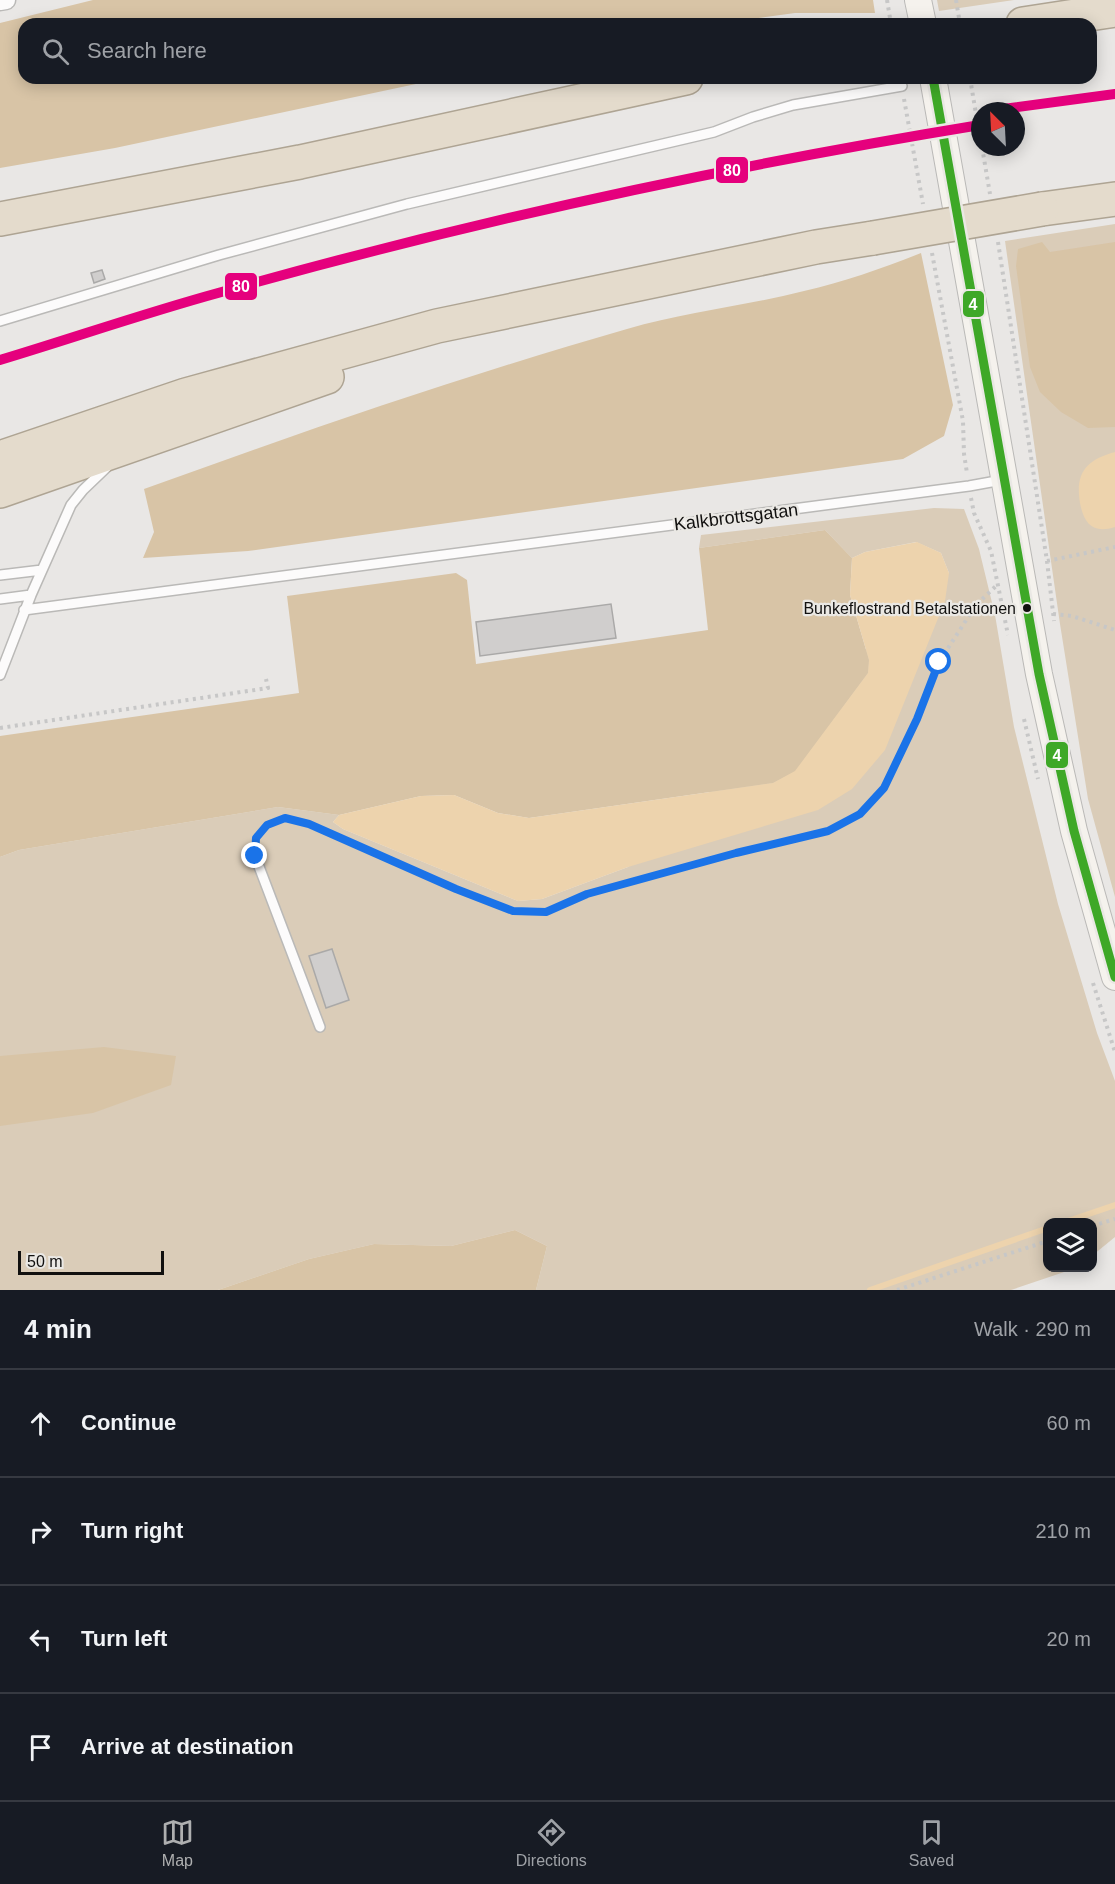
<!DOCTYPE html>
<html lang="en">
<head>
<meta charset="utf-8">
<style>
	:root { --surface:#171b24; --page:#20242c; --text:#f1f3f6; --muted:#9ea1a6; --line:#363941; --accent:#aeafb0 }
	body { margin:0; font-family:Arial,sans-serif; background:var(--page); color:var(--text) }
	.controls { position:absolute; right:18px; bottom:18px; display:grid; overflow:hidden; border-radius:12px; box-shadow:0 3px 15px #0003 }
	.controls button { width:54px; height:54px; display:grid; place-items:center; padding:0; border:0; border-bottom:2px solid var(--line); background:var(--surface); color:var(--text); font:30px sans-serif }
	.compass { position:absolute; left:971px; top:102px; width:54px; height:54px; border-radius:50%; background:var(--surface); box-shadow:0 3px 15px #0003; rotate:336deg }
	.scale { position:absolute; left:18px; bottom:15px; width:146px; box-sizing:border-box; padding-left:6px; border:3px solid #11100f; border-top:0; font-size:16px; line-height:21px; white-space:nowrap; color:#11100f; -webkit-text-stroke:4px #eae8e4; paint-order:stroke }
	.stop { position:absolute; width:18px; height:18px; margin:-14px; border:4px solid #1a73e8; border-radius:50%; background:#fff }
	.stop.end { background:#1a73e8; border-color:#fff; box-shadow:0 2px 6px #0008 }
	.list { margin:0; padding:0; list-style:none }
	h2 { display:flex; justify-content:space-between; align-items:center; height:78px; margin:0; padding:0 24px; font-size:26px }
	h2 small { font-size:20px; font-weight:400; color:var(--muted) }
	.list li { display:grid; grid-template-columns:39px 1fr auto; gap:18px; align-items:center; box-sizing:border-box; height:108px; padding:0 24px; border-top:2px solid var(--line) }
	.list b { display:block; font-size:22px; white-space:nowrap }
	.list em { font-size:20px; font-style:normal; color:var(--muted) }
	.icon { flex:none; width:33px; height:33px; fill:none; stroke:currentColor; stroke-width:2; stroke-linecap:round; stroke-linejoin:round }
	.map { position:relative; flex:none; width:1115px; height:1290px; overflow:hidden }
	.search { position:absolute; background:var(--surface); box-shadow:0 3px 15px #0003; left:18px; right:18px; top:18px; height:66px; display:flex; align-items:center; gap:15px; box-sizing:border-box; padding:0 21px; border-radius:18px; color:var(--muted); font-size:22px }
	.sheet { height:510px; background:var(--surface) }
	nav { display:flex; justify-content:space-around; align-items:center; box-sizing:border-box; height:84px; border-top:2px solid var(--line); background:var(--surface); font-size:16px; color:var(--muted) }
	nav a { display:grid; justify-items:center; gap:3px }
	nav .on { color:var(--accent) }
	.map>svg:first-child { display:block }
</style>
</head>
<body>
<div class="map">
<svg width="1115" height="1290" viewBox="0 0 1115 1290">
	<rect width="100%" height="100%" fill="#e9e7e5"/>
	<path fill="#daccb8" d="M937,0H1014L939,11Z
		M1115,224V897L1088,799L1060,624L1005,241Z
		M934,508L964,509L979,549L995,615L1014,727L1058,904L1097,1033L1115,1081V1237L1093,1255L1092,1222H1048V1268H1076L1011,1290H536L547,1246L515,1230L451,1246L374,1244L309,1259L218,1290H0V857L19,850L278,807L339,815L333,822L343,829L518,901L542,899L628,867L949,573L941,553L916,542L865,552L852,558L825,530L699,548L701,535Z"/>
	<path fill="#d8c4a6" d="M93,0H873L875,13H795L715,24H24V78H444L115,148L0,168V23Z
		M1042,242L1050,252L1115,242V427L1088,428L1061,412L1040,392L1030,367L1016,266L1018,249Z
		M921,253L953,405L944,436L903,459L248,551L143,558L154,532L144,489C304,431 463,376 627,329C685,312 746,306 804,291C844,282 883,268 921,253Z
		M825,530L852,558L850,595L869,660L868,673L795,772L773,783L529,818L498,813L454,795L421,796L339,815L278,807L19,850L0,857V736L299,693L287,596L456,573L467,580L476,664L708,630L699,548Z
		M104,1047L176,1056L171,1085L93,1113L0,1126V1056Z
		M515,1230L547,1246L536,1290H218L309,1259L374,1244L451,1246Z"/>
	<path fill="#edd3ad" d="M1115,452V527C1093,534 1084,524 1080,503C1075,473 1086,460 1115,452Z
		M917,542L941,553L949,573L945,601L885,750L852,789L818,810L628,867L542,899L518,901L343,829L333,822L339,815L421,796L454,795L498,813L529,818L773,783L795,771L868,673L869,660L850,595L852,558L865,552Z"/>
	<g fill="none" stroke-linecap="round" stroke-linejoin="round">
		<path stroke="#edd3ad" stroke-width="6" d="M1065,1222L1115,1205
			M870,1290L1048,1228"/>
	</g>
	<path fill="#d0cecd" stroke="#aaa9a8" stroke-width="1.5" d="M102,270L105,279L94,283L91,273Z
		M611,604L616,638L480,656L476,622Z
		M332,949L349,1000L326,1008L309,956Z"/>
	<g fill="none" stroke-linecap="round" stroke-linejoin="round">
		<g stroke="#bab9b7" stroke-width="12">
			<path id="lane" d="M0,321L219,255L407,204L714,132L753,117L793,105L902,86
				M0,575L42,570
				M0,599L31,595
				M24,610L969,486L1002,480
				M0,675L31,595L71,505L83,490L107,467
				M255,856L320,1027"/>
		</g>
		<g stroke="#bab9b7" stroke-width="21">
			<path id="street" d="M0,1L6,0"/>
		</g>
		<g stroke="#bab9b7" stroke-width="28">
			<path id="secondary" d="M918,0L923,24
				M933,78L1039,674L1074,831L1115,977"/>
		</g>
		<g stroke="#aea493" stroke-width="36">
			<path id="highway" d="M1023,24L1115,10
				M1042,209L1115,199
				M0,219L300,162L686,78
				M0,458L186,395L437,326L816,247L873,238
				M0,491L327,377"/>
		</g>
		<path stroke="#c7c7c7" stroke-width="4" stroke-dasharray="3 4.5" stroke-linecap="butt" d="M887,0L891,24
			M956,0L960,24
			M970,78L980,138
			M904,99L923,204
			M982,147L990,194
			M998,242L1047,561L1054,621
			M932,253L963,421L964,454L967,473
			M971,498L974,513L991,551L1008,635
			M1047,561L1115,547
			M1053,614L1072,616L1115,630
			M1024,719L1038,779
			M0,728L268,688L266,679
			M256,843C257,831 272,820 284,818C291,818 302,822 309,824L457,889L513,911L546,912L587,894L736,853L828,831L860,814L884,788L917,719L939,662L976,605L997,585
			M1093,983L1115,1052
			M1092,1226L1115,1219
			M897,1290L1048,1241"/>
		<use href="#lane" stroke="#fcfbfb" stroke-width="9"/>
		<use href="#street" stroke="#fcfbfb" stroke-width="18"/>
		<use href="#secondary" stroke="#f5f2ed" stroke-width="26"/>
		<use href="#highway" stroke="#e4dbcc" stroke-width="33"/>
		<g stroke="#aea493" stroke-width="36" stroke-linecap="butt">
			<path id="highway-bridge" d="M873,238L1042,209"/>
		</g>
		<use href="#highway-bridge" stroke="#e4dbcc" stroke-width="33"/>
		<g stroke="#eae8e4" stroke-width="14">
			<path id="bus-1" d="M933,78L1039,674L1074,831L1115,977"/>
		</g>
		<use href="#bus-1" stroke="#3ea827" stroke-width="9"/>
		<g stroke="#eae8e4" stroke-width="15">
			<path id="rail-1" d="M988,111L1115,94
				M0,360C73,338 145,313 218,293C468,222 723,167 980,125"/>
		</g>
		<use href="#rail-1" stroke="#e5007d" stroke-width="10"/>
	</g>
	<g fill="none" stroke-linecap="round" stroke-linejoin="round">
		<path stroke="#1a73e8" stroke-width="8" d="M255,856L256,838L267,825L285,818L309,824L456,889L513,911L546,912L587,894L736,853L828,831L860,814L884,788L917,719L939,662"/>
	</g>
	<circle fill="#11100f" stroke="#eae8e4" stroke-width="2" cx="1027" cy="608" r="5"/>
	<g text-anchor="middle" dominant-baseline="central" stroke-width="4.5" stroke-linejoin="round" paint-order="stroke">
		<g font-size="16" fill="#11100f" stroke="#eae8e4" text-anchor="end">
			<text x="1016" y="608">Bunkeflostrand Betalstationen</text>
		</g>
		<g font-size="18" fill="#11100f" stroke="#eae8e4">
			<text transform="translate(736 517) rotate(-7)">Kalkbrottsgatan</text>
		</g>
	</g>
	<g stroke="#eae8e4" stroke-width="2">
		<rect x="715" y="156" width="34" height="28" rx="6" fill="#e5007d"/>
		<rect x="224" y="272" width="34" height="29" rx="6" fill="#e5007d"/>
		<rect x="962" y="290" width="23" height="28" rx="6" fill="#3ea827"/>
		<rect x="1045" y="741" width="24" height="28" rx="6" fill="#3ea827"/>
	</g>
	<g font-size="16" text-anchor="middle" font-weight="bold" fill="#fff">
		<text x="732" y="176">80</text>
		<text x="241" y="292">80</text>
		<text x="973" y="310">4</text>
		<text x="1057" y="761">4</text>
	</g>
</svg>
<div class="controls">
<button><svg class="icon" aria-label="layers" viewBox="0 0 24 24"><path d="M12 4l9 5-9 5-9-5zM3 14l9 5 9-5"/></svg></button>
</div>
<svg class="compass" viewBox="-18 -18 36 36"><path d="M0-13l5 13h-10z" fill="#e53935"/><path d="M0 13l5-13h-10z" fill="#9ea1a6"/></svg>
<div class="scale">50 m</div>
<div class="stop" style="left:939px;top:662px"></div>
<div class="stop end" style="left:255px;top:856px"></div>
<div class="search"><svg class="icon" aria-label="search" viewBox="0 0 24 24"><circle cx="10" cy="10" r="6"/><path d="M15 15l6 6"/></svg>Search here</div>
</div>
<section class="sheet">
<h2>4 min<small>Walk · 290 m</small></h2>
<ul class="list">
<li><svg class="icon" aria-label="ahead" viewBox="0 0 24 24"><path d="M12 20V5M6 11l6-6 6 6"/></svg><div><b>Continue</b></div><em>60 m</em></li>
<li><svg class="icon" aria-label="right" viewBox="0 0 24 24"><path d="M7 20v-9h11M14 6l5 5-5 5"/></svg><div><b>Turn right</b></div><em>210 m</em></li>
<li><svg class="icon" aria-label="left" viewBox="0 0 24 24"><path d="M17 20v-9H6M10 6l-5 5 5 5"/></svg><div><b>Turn left</b></div><em>20 m</em></li>
<li><svg class="icon" aria-label="arrive" viewBox="0 0 24 24"><path d="M6 21V4h12l-3 4 3 4H6"/></svg><div><b>Arrive at destination</b></div></li>
</ul>
</section>
<nav>
<a class="on"><svg class="icon" aria-label="map" viewBox="0 0 24 24"><path d="M3 6l6-2 6 2 6-2v14l-6 2-6-2-6 2zM9 4v14M15 6v14"/></svg>Map</a>
<a><svg class="icon" aria-label="directions" viewBox="0 0 24 24"><path d="M12 3l9 9-9 9-9-9zM9 14v-3h6M13 9l2 2-2 2"/></svg>Directions</a>
<a><svg class="icon" aria-label="saved" viewBox="0 0 24 24"><path d="M7 4h10v16l-5-4-5 4z"/></svg>Saved</a>
</nav>
</body>
</html>
